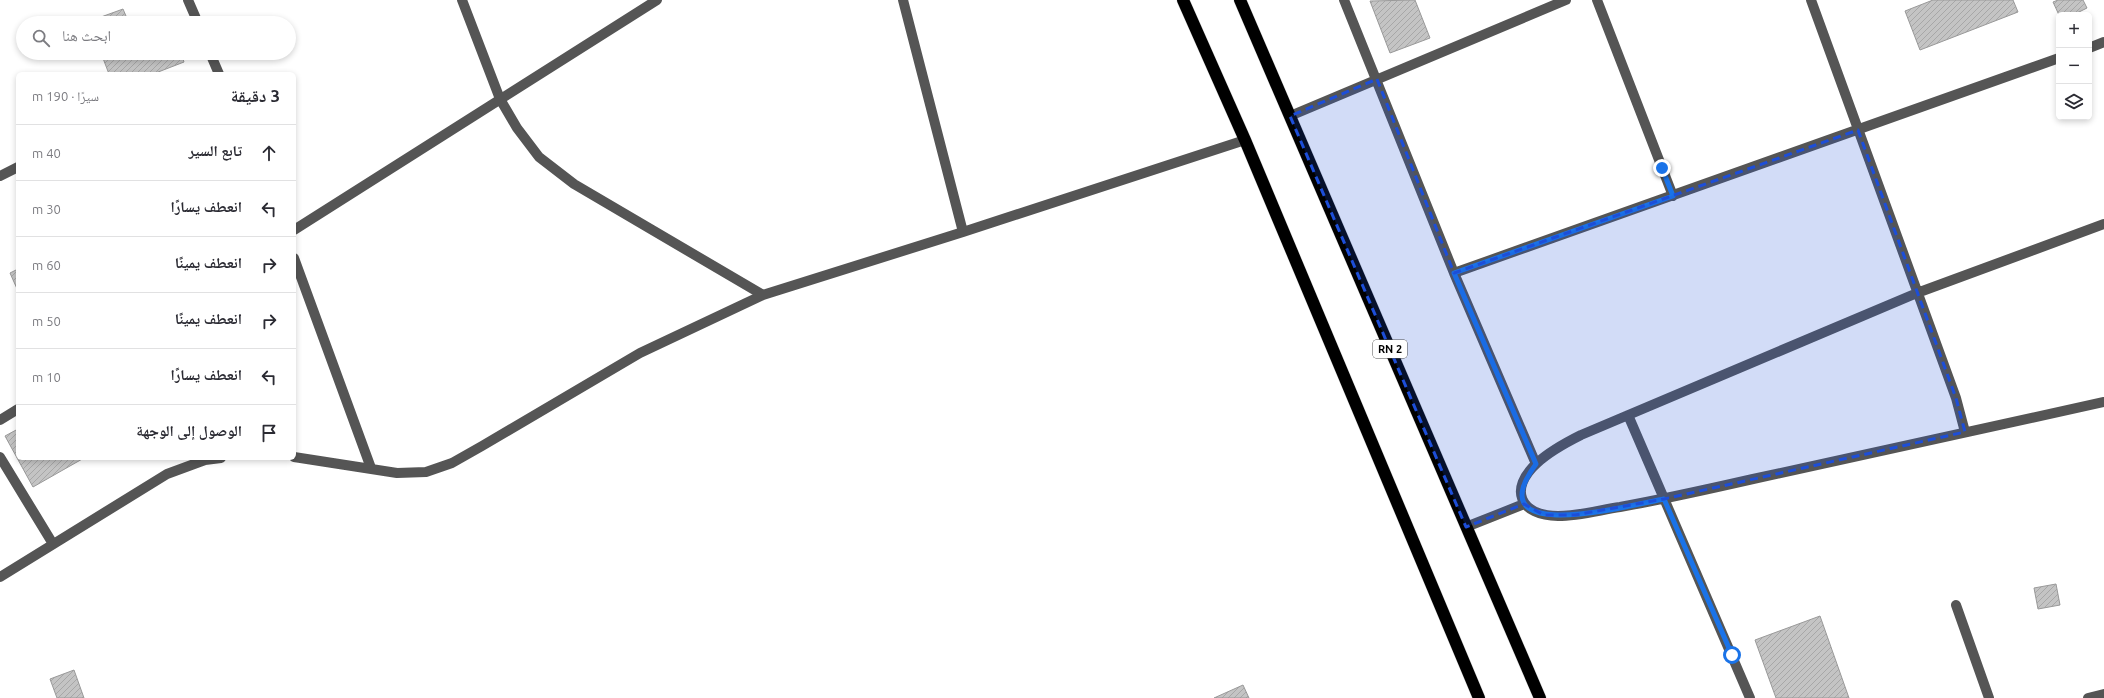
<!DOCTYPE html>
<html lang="ar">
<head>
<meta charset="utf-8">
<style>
	:root { --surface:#fff; --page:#f7f7f7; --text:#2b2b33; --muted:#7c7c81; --line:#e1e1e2 }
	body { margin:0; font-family:Ubuntu,"Noto Naskh Arabic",sans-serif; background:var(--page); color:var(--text); direction:rtl }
	.controls { position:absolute; right:12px; top:12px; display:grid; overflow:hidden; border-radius:6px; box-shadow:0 2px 6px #0003 }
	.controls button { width:36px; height:36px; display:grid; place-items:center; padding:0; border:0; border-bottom:1px solid var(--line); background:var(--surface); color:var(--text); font:20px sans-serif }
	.stop { position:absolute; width:12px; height:12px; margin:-9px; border:3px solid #1a73e8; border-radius:50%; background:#fff }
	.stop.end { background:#1a73e8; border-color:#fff; box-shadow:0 1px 4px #0008 }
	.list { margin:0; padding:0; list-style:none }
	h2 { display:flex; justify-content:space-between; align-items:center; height:52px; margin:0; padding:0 16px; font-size:17px }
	h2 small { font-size:13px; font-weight:400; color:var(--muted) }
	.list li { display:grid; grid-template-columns:26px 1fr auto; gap:12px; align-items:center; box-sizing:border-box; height:56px; padding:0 16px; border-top:1px solid var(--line) }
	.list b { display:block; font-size:15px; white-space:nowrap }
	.list em { font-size:13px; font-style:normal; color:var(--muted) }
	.icon { flex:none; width:22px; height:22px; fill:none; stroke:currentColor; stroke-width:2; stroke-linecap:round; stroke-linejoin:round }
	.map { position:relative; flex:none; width:2104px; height:698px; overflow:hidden; direction:ltr }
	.search { position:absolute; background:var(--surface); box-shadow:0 2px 6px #0003; left:16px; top:16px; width:280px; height:44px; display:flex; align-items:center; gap:10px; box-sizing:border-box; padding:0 14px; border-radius:22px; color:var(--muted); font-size:15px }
	.panel { position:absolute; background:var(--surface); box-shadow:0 2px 6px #0003; left:16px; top:72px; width:280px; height:388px; border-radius:6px; direction:rtl }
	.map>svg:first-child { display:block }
</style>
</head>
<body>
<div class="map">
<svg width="2104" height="698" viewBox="0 0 2104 698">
	<defs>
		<pattern id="building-hatch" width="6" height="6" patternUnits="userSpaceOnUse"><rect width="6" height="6" fill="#c4c4c4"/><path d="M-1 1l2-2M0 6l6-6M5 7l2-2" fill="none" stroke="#a7a7a7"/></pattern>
	</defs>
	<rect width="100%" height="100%" fill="#fff"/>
	<path fill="url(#building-hatch)" stroke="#999" d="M1415,0L1430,38L1390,53L1370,1Z
		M1933,0H2013L2018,12L1920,50L1905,11Z
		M2058,0H2083L2087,8L2073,15H2059L2053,2Z
		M123,9L129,23H90V21Z
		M145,18L147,23H132Z
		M101,53H181L184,62L153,74H109Z
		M18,269V291L10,273Z
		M18,429V458H84L33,487L5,436Z
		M2056,584L2060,605L2038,609L2034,588Z
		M1820,616L1849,698H1776L1755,640Z
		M74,670L84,698H57L50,679Z
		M1243,685L1249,698H1214Z"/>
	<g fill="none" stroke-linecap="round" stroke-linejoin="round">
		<g stroke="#dbdbdb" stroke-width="13">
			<path id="highway" d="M1183,0L1245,140L1479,698
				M1240,0L1540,698"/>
		</g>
		<path stroke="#555" stroke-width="10" d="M188,0L198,23
			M462,0L500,99L517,128L539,157L574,184L763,295
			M903,0L963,232
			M1344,0L1454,273L1536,464
			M1597,0L1673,196
			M1811,0L1956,398L1965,432
			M2089,48L2104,42
			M210,53L219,74
			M1290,116L1566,0
			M0,176L18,167
			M2104,224L1917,293L1581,435C1565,443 1550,451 1537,463C1508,489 1520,516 1558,516C1579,516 1600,510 1620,507C1665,499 1709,489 1753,479C1870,453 1987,427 2104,402
			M294,230L657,0
			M294,258L371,468
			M1454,273L2059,58
			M1628,415L1750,698
			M0,420L18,409
			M0,457L53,544
			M294,457L397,473L426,472L452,463L482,446L640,353L763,295L963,232L1245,140
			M1466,527L1524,504
			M0,577L167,474L205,460L221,458
			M1956,605L1989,698
			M2088,698L2104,694"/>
		<use href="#highway" stroke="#000" stroke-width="12"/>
	</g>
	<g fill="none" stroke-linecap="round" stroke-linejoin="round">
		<path stroke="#1a73e8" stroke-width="5" d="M1662,168L1673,196L1454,273L1536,464C1475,547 1631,505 1664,499L1732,655"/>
	</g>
	<path fill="#1d4ed8" fill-opacity="0.2" stroke="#1d4ed8" stroke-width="3" stroke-dasharray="8 5" stroke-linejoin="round" d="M1377,79L1454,273L1858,130L1956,398L1965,432L1664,499L1575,515H1544L1524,504L1466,527L1290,116Z"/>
	<g text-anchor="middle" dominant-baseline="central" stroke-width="3" stroke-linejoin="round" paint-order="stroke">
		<rect fill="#fff" stroke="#4c4c4c" stroke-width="1" x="1373" y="340" width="34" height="18" rx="3"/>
		<g font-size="11" font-weight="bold" fill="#000">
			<text x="1390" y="349">RN 2</text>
		</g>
	</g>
</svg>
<div class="controls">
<button>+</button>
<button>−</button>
<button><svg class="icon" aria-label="layers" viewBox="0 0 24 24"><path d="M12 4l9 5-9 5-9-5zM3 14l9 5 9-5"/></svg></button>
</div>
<div class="stop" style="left:1732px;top:655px"></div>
<div class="stop end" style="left:1662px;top:168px"></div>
<div class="search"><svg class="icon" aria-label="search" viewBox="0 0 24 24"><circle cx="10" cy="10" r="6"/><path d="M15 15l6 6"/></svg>ابحث هنا</div>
<section class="panel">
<h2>3 دقيقة<small>سيرًا · 190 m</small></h2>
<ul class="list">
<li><svg class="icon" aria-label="ahead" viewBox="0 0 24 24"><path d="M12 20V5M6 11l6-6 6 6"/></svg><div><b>تابع السير</b></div><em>40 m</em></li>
<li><svg class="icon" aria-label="left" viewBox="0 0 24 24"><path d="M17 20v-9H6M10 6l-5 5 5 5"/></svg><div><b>انعطف يسارًا</b></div><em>30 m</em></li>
<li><svg class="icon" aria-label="right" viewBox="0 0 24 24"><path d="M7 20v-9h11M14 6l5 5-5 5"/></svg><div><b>انعطف يمينًا</b></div><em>60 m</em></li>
<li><svg class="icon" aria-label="right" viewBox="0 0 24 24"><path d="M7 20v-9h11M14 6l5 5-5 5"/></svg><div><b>انعطف يمينًا</b></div><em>50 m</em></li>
<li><svg class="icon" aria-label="left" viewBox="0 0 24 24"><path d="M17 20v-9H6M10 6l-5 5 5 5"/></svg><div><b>انعطف يسارًا</b></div><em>10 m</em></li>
<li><svg class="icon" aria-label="arrive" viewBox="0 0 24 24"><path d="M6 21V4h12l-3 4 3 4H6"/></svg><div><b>الوصول إلى الوجهة</b></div></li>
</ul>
</section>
</div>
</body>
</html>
